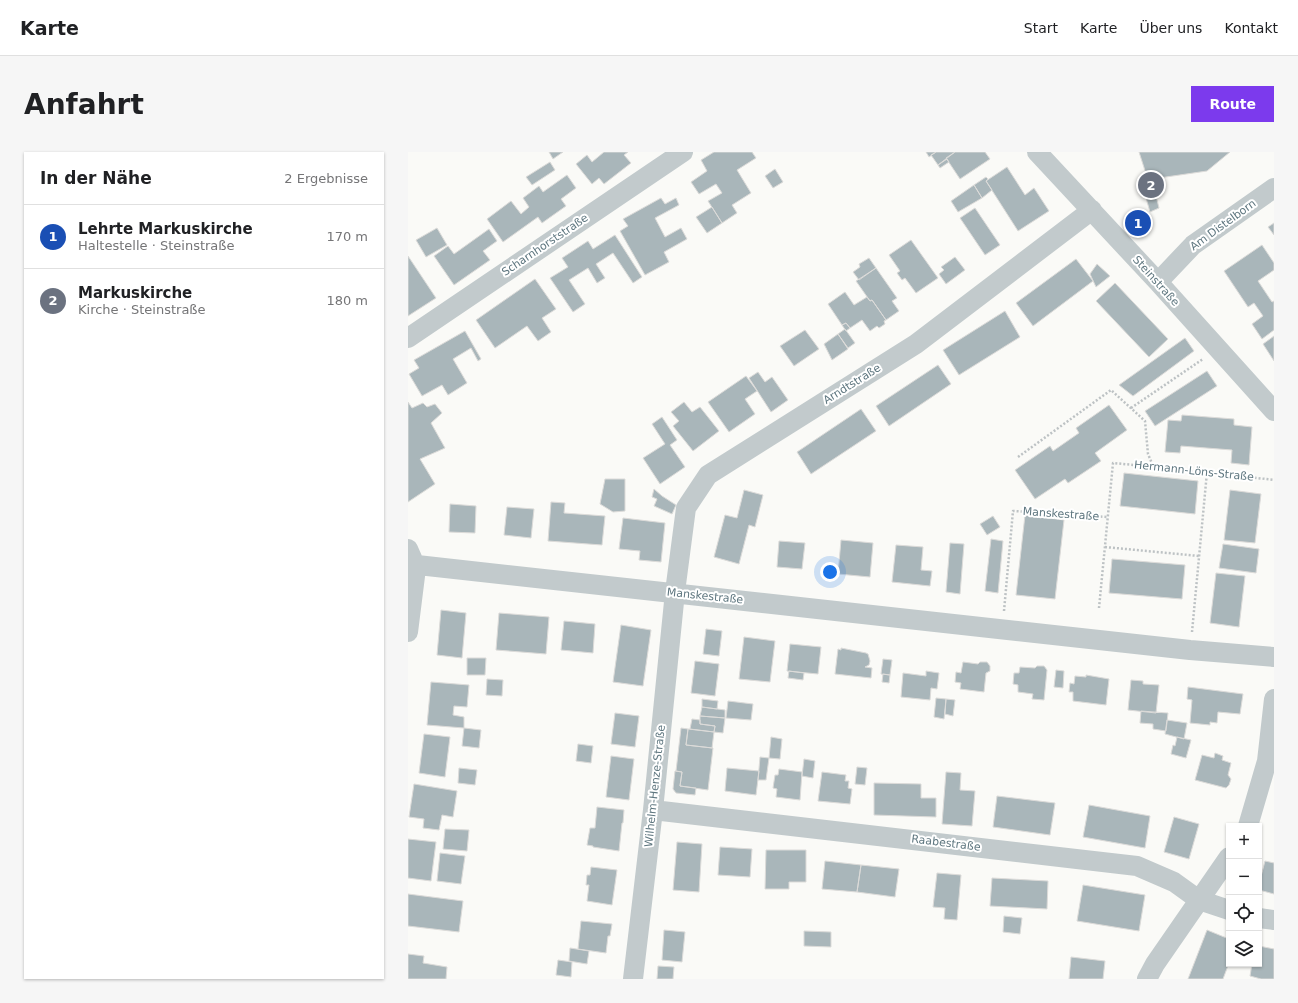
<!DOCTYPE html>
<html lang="de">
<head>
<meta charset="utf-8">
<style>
	:root { --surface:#fff; --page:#f6f6f6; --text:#202124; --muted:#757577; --line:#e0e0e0; --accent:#7c3aed }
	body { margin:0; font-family:"DejaVu Sans",sans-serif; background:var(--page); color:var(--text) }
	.controls { position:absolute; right:12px; bottom:12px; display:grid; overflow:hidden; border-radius:0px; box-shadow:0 1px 3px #0004 }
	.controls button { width:36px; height:36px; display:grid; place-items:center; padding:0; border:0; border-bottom:1px solid var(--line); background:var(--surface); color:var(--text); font:20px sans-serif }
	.you { position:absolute; left:422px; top:420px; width:14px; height:14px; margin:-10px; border:3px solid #fff; border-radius:50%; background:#1a73e8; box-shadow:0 0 0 6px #1a73e833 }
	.badge { display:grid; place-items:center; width:26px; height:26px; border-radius:50%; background:var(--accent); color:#fff; font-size:13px; font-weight:700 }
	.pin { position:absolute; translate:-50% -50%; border:2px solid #fff; box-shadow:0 1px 4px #0006 }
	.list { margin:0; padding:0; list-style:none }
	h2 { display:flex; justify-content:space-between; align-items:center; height:52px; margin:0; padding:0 16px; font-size:17px }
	h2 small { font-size:13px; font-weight:400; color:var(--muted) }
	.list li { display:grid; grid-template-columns:26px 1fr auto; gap:12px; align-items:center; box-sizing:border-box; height:64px; padding:0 16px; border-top:1px solid var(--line) }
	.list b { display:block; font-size:15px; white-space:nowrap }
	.list p { margin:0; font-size:13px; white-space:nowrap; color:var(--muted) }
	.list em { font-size:13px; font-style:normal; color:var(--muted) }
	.icon { flex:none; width:22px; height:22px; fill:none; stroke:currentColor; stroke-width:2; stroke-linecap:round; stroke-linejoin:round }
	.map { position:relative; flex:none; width:866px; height:827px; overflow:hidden; border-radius:0px }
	header { display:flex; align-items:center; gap:24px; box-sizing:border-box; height:56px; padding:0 20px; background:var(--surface); border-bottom:1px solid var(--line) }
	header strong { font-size:19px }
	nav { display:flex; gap:22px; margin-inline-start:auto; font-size:14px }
	.intro { display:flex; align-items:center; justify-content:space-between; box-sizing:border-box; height:96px; padding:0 24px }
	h1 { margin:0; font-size:28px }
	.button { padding:10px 18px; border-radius:0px; background:var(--accent); color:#fff; font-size:14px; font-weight:700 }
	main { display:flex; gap:24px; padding:0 24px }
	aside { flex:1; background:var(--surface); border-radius:0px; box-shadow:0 1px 3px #0004 }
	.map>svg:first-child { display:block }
</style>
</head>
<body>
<header>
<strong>Karte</strong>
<nav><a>Start</a><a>Karte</a><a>Über uns</a><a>Kontakt</a></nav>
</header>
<div class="intro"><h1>Anfahrt</h1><a class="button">Route</a></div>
<main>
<aside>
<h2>In der Nähe<small>2 Ergebnisse</small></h2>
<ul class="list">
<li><span class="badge" style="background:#1a4fb4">1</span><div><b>Lehrte Markuskirche</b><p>Haltestelle · Steinstraße</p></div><em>170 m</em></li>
<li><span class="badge" style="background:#6b7280">2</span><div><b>Markuskirche</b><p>Kirche · Steinstraße</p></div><em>180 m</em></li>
</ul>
</aside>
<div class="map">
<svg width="866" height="827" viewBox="0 0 866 827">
	<rect width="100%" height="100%" fill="#fafaf7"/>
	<path fill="#a9b6ba" stroke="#dcdbd9" d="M141,0H155L145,7Z
		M196,0H220L216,3L223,11L196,32L191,26L184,32L168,12L179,3L184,10Z
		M306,0H344L348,6L329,18L343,41L324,53L329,61L314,71L300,49L314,41L308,32L291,42L283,30L299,19L293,8Z
		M518,0H528L521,5Z
		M528,0H547L530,13L523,3Z
		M547,0H577L582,7L552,27L538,6Z
		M731,0H822L799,19L744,27L751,56L742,60L736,39L741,38L740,28Z
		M539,7L541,10L532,16L530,13Z
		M142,10L147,18L124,33L118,25Z
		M599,15L617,43L626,36L641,59L610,79L578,29Z
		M367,17L375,30L365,36L357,24Z
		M159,23L168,36L153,47L158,54L134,71L130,65L95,90L79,67L103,49L113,62L121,55L115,46L131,34L135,40Z
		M578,25L580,27L578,29L584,38L574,46L566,33Z
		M566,33L574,46L550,60L543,49Z
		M253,46L257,52L268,46L271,53L247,66L257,85L273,76L279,87L256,100L261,110L237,123L212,79L220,74L215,67Z
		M304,55L314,71L299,81L288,65Z
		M567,56L592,93L577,103L552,66Z
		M866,71V83L860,75Z
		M29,76L39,93L18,105L8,88Z
		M81,77L89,89L75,99L82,108L46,133L26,104L40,94L46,102Z
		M207,83L234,125L225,131L205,101L188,112L197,126L189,131L180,116L161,128L177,152L165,160L142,126L160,115L154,106L180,89L185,97Z
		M503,88L530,126L508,141L497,126L494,128L489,121L492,119L481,103Z
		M854,93L866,111V118L850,129L864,150L866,149V178L854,187L844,172L855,164L846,151L840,155L816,119Z
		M0,104L28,146L0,164Z
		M547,105L557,118L538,132L531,122L536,118L533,115Z
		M461,106L468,116L451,128L445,120L452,115L451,112Z
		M668,107L685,129L625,174L608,151Z
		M689,112L702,124L688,135L682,122Z
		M468,116L489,146L484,149L491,159L478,168L464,148L462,149L448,129Z
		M127,127L148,157L134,166L143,180L130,189L119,174L87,196L68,168Z
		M707,131L760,187L741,205L688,149Z
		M437,140L446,153L459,145L462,149L464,148L478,168L476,169L477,172L471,176L469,174L462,179L454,168L442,176L438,171L434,173L420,152Z
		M597,159L612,185L551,223L535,198Z
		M438,171L442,176L438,179L434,173Z
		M437,177L447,191L440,196L430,182Z
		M397,178L411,197L386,214L372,194Z
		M57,179L73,207L70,209L63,196L45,207L59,231L40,243L34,233L14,244L1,222L11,216L6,208Z
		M430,182L440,197L424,208L416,192Z
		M866,184V209L855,192Z
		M777,186L786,199L725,244L711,233Z
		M530,213L543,232L481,274L468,254Z
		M799,219L809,234L747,274L737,259Z
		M350,220L357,230L364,225L380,248L363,260L341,226Z
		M338,224L349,239L337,247L347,262L321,280L300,250Z
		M0,250L4,256L15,251L19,255L27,252L34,261L23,271L37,296L12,307L27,332L0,350Z
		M276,250L284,260L292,255L311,279L285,299L265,274L271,269L263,260Z
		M701,253L719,278L687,301L693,309L660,331L657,327L627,347L607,318L642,294L645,299L671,281L668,276Z
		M453,257L468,279L403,322L389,300Z
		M774,263L826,267V273L844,275L841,313L823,311L824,298L773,294L772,301L757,300L760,268L773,269Z
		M254,265L269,288L262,293L277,315L252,332L235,306L257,292L244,272Z
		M716,321L790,329L787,362L712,354Z
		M197,327H217V359L205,360L192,352Z
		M246,337L254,344L268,353L264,362L246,354L249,347L244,345Z
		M336,338L355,343L347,375L341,373L331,412L306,405L317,363L329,366Z
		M822,338L853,342L847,391L816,388Z
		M143,350L157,351L156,361L197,364L194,393L140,389Z
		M42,352L68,354L67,381L41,380Z
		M99,355L126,357L123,386L96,383Z
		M617,363L656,368L647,447L608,443Z
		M585,364L592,375L579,383L572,372Z
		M215,366L257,371L253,410L231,408L232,399L211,397Z
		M583,387L595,389L590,441L577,439Z
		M433,388L465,391L462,425L430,422Z
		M371,389L397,391L394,417L369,415Z
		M542,391L556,392L552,442L538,440Z
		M815,392L851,397L848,421L811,416Z
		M488,393L515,395L513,418L524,419L522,434L484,430Z
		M704,407L777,413L774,447L701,441Z
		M808,421L837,424L831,475L802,471Z
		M33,458L58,461L54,506L29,503Z
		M91,461L141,465L138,502L88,498Z
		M156,469L187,472L185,501L153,498Z
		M213,473L243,478L235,534L205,530Z
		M298,477L314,479L311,504L295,502Z
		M336,485L367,489L362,530L331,527Z
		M382,492L413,495L410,522L379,519Z
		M433,496L458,501L460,502L462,509L461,513L457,515L464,516L463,526L427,522L430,497L433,498Z
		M59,506H78L77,523H59Z
		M475,507L484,508L482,523L473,522Z
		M287,509L311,512L307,544L283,541Z
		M555,510L570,512L572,510H579L582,514V519L578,521L576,540L552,537L553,531L547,530L548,520L553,521Z
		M629,514H636L639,518L636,548L624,547L625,542L610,540V533L605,532L606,521H611L612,515L627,516Z
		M648,518L656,519L655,536L646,535Z
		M381,519L396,521L395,528L380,526Z
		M518,519L531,521L529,537L523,536L522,548L493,545L495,521L518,524Z
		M475,522L482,523L481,531L474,530Z
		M678,523L701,527L698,553L665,549V540H661L662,531L666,532L667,524L678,525Z
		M79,527L95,528L94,544L78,543Z
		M723,528L735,529V532L751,533L748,561L720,558Z
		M23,530L61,533L59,555L46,554L45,563L56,565V576L19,573Z
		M780,535L835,542L832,562L810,560L809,571L802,570V573L782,571L784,548L779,547Z
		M528,546L538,547L536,567L526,565Z
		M294,547L310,549L309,557L294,555Z
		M538,547L547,548L545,564L537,562Z
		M320,549L345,552L343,568L318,566Z
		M294,555L317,558V566L292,564Z
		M733,559L760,561L758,579L745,577V572L732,571Z
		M207,561L231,564L227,595L203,592Z
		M292,564L317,566L315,581L306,580L307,574L292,572Z
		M284,567L292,568V572L307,574L306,580L282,577Z
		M759,568L779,571L776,587L757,582Z
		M56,576L73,578L71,596L54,594Z
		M273,576L280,577L278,593L305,596L300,638L272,634L274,620L268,619Z
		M280,577L306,580L304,596L278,593Z
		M16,582L42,585L37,625L11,621Z
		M363,585L374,587L372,607L361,606Z
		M769,585L783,588L778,606L763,602L765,593L767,594Z
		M170,592L185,594L183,611L168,609Z
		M807,601L815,604L814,608L823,611L820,623L823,627L821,633L818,636L787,628L794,603L806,606Z
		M203,604L226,607L221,648L198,645Z
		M352,605L361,606L358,628H350Z
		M396,607L407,609L405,626L394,624Z
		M449,615L459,616L457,633L447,632Z
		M51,616L69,618L67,633L50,631Z
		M319,616L351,619L348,643L317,639Z
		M371,617L394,620L392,648L368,645L369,637L365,636L367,623H370Z
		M267,619L274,620L272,634L288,636L287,643L268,641L265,637Z
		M414,620L438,623L437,629H441L440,636L444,637L442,652L410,649Z
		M538,620L553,621L552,638L567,639L564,674L534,672Z
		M466,631L513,632V646H528V665L466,663Z
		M6,632L49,639L45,665L34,663L31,678L15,676L16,667L1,665Z
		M589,644L647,651L642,683L585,675Z
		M681,653L742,664L737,696L675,685Z
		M189,655L216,658L215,671H214L211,699L185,695V694L179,693L182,676H187Z
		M766,665L791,672L781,707L756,700Z
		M37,677L61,678L59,699L35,697Z
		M0,687L28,690L23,729L0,726Z
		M269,690L294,692L291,740L265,738Z
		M312,695L344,697L342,725L310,723Z
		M358,698H398V730H381V737H357Z
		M32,701L57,704L53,732L29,729Z
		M417,709L453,713L449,740L414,737Z
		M857,709L866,711V742L851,738V732Z
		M453,713L491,717L487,745L449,740Z
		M183,715L209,718L204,753L179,749L181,733H178L179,723H182Z
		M529,721L553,723L549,768L536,767L537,756L525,755Z
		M584,726L640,729L639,757L582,754Z
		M675,733L737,743L731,779L669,769Z
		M0,742L55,749L51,780L0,774Z
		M596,764L614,766L612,782L595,780Z
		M173,769L204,772L202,784H200L198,801L170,797Z
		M256,778L277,780L274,810L254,808Z
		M799,778L821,787V811L815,827H780Z
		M396,779L423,780V795L396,794Z
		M851,794L866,797V827H853L842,824L844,812H851Z
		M162,796L181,799L179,812L161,809Z
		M0,802L16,804L15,811L39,815L38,827H0Z
		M663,805L697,809L695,827H661Z
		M150,808L164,810L163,825L148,823Z
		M250,814L266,815L265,827H249Z"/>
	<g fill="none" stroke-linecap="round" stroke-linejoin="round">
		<path stroke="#bdc2c4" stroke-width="2.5" stroke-dasharray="2 2" stroke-linecap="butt" d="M723,256L795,207
			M610,305L703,238L737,269L740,302L745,314
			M697,395L791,404
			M691,456L705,311L799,320L866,328
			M596,459L605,359L700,365
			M784,480L799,320"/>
		<path stroke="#c2cacc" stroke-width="20" d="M629,0L750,130L866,259
			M750,130L785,93L866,36
			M0,186L275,0
			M0,397L7,413V424L0,480
			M0,412L782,498L866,505
			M245,658L729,714L766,730L791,748L821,758
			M840,674L859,609L866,547
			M851,766L866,768
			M225,827L245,658L267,440L278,356L300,323L508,192L684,58
			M739,827L747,812L821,705"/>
	</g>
	<g text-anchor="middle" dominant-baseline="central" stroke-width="4" stroke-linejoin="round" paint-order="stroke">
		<g font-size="11" fill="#5e767f" stroke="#fff">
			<text transform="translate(815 73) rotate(-36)">Am Distelborn</text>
			<text transform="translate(137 93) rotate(-34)">Scharnhorststraße</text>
			<text transform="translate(748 129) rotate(48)">Steinstraße</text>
			<text transform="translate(444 232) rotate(-32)">Arndtstraße</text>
			<text transform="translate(786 319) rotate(6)">Hermann-Löns-Straße</text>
			<text transform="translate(653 362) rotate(4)">Manskestraße</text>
			<text transform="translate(297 444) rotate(6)">Manskestraße</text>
			<text transform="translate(247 634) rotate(-84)">Wilhelm-Henze-Straße</text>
			<text transform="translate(538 691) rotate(7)">Raabestraße</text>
		</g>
	</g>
</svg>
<div class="controls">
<button>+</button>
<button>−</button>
<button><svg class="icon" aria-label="locate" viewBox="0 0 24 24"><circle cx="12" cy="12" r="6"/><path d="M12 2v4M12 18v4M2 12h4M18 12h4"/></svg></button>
<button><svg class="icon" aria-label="layers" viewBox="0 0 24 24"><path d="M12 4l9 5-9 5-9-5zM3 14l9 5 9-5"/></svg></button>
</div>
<div class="you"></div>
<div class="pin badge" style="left:730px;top:71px;background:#1a4fb4">1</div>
<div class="pin badge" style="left:743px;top:33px;background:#6b7280">2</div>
</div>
</main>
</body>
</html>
